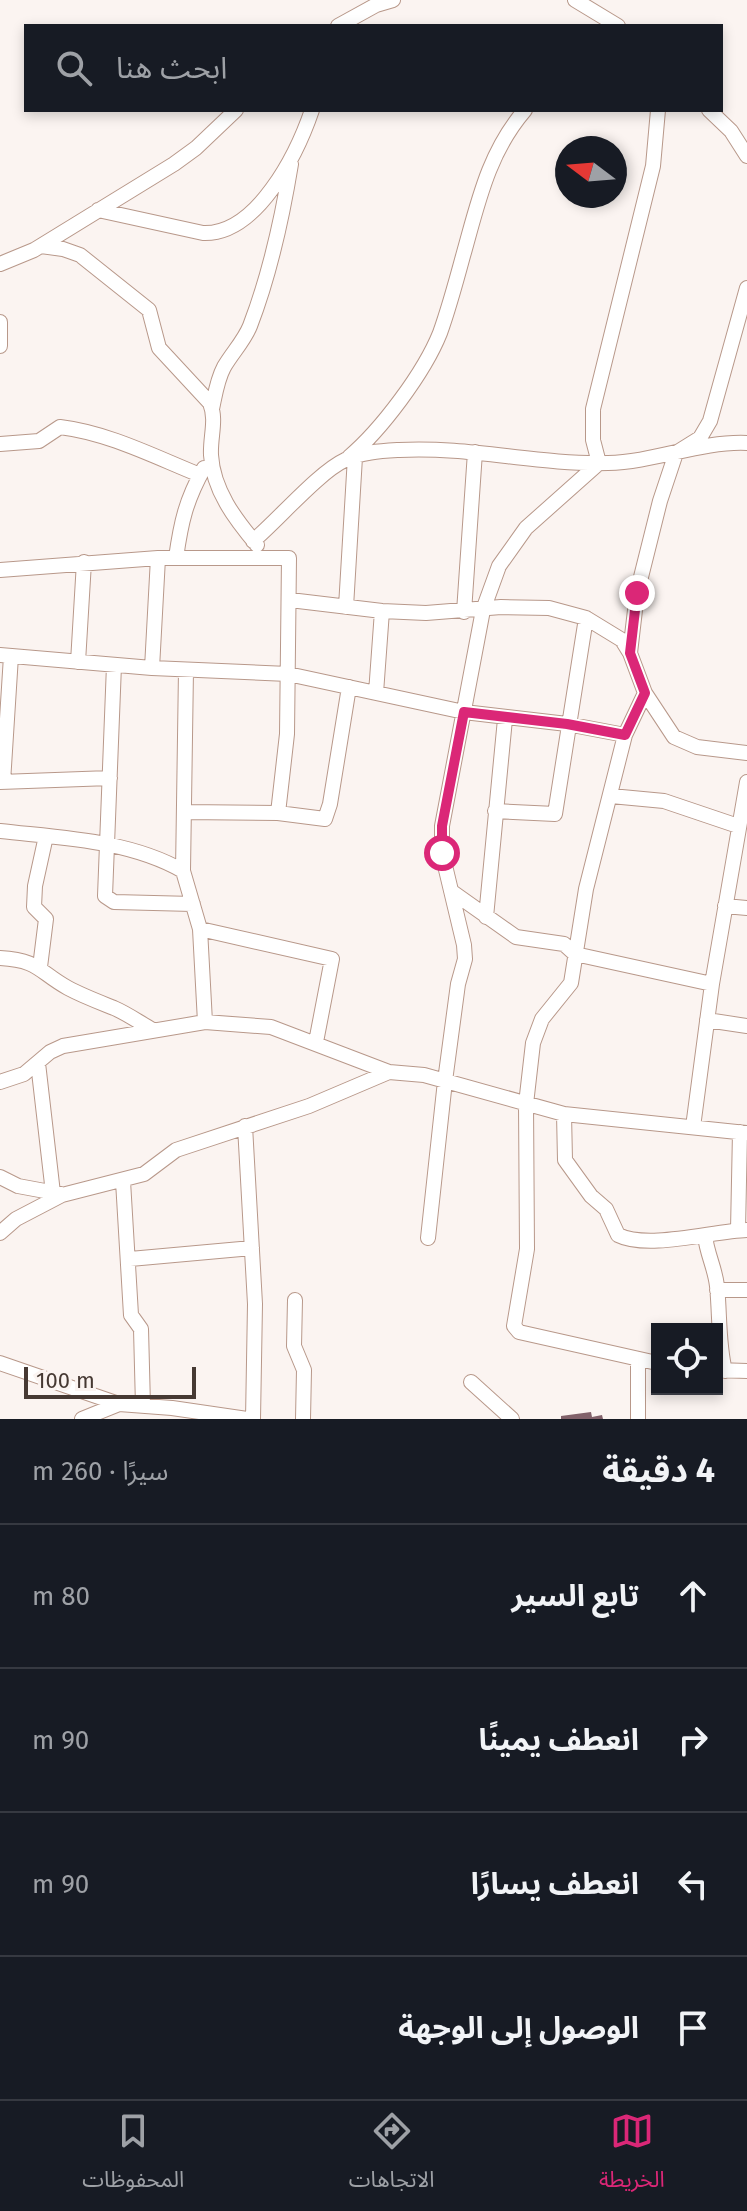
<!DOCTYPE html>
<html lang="ar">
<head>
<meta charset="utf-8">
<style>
	:root { --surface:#171b24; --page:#20242c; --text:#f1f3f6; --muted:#9ea1a6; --line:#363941; --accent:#db2777 }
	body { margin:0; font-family:"Fira Sans","Noto Sans Arabic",sans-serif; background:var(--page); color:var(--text); direction:rtl }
	.controls { position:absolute; right:24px; bottom:24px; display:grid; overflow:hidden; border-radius:0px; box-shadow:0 4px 12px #0003 }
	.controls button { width:72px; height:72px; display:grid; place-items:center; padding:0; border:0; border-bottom:2px solid var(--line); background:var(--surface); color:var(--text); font:40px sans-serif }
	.compass { position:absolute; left:555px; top:136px; width:72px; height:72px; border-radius:50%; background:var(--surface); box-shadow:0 4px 12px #0003; rotate:286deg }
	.scale { position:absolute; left:24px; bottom:20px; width:172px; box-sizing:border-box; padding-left:8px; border:4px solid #463933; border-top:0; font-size:22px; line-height:28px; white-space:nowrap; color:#463933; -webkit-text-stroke:6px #fbf4f1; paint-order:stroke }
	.stop { position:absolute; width:24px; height:24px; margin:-18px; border:6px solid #db2777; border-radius:50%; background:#fff }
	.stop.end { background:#db2777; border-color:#fff; box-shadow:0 2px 8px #0008 }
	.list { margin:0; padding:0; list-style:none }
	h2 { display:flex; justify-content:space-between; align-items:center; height:104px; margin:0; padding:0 32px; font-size:34px }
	h2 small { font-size:26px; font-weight:400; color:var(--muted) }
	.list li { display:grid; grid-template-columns:52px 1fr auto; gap:24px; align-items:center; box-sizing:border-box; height:144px; padding:0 32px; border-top:2px solid var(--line) }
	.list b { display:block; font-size:30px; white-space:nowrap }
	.list em { font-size:26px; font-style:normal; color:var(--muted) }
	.icon { flex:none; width:44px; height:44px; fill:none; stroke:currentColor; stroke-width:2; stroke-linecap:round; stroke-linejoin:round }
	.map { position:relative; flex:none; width:747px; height:1419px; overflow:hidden; direction:ltr }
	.search { position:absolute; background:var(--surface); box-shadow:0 4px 12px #0003; left:24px; right:24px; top:24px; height:88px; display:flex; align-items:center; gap:20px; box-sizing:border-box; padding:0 28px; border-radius:0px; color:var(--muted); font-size:30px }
	.sheet { height:680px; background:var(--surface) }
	nav { display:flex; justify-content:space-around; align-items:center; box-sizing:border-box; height:112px; border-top:2px solid var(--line); background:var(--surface); font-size:22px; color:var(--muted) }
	nav a { display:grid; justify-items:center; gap:4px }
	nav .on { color:var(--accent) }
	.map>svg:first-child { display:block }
</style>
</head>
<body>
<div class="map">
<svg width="747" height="1419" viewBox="0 0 747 1419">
	<rect width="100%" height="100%" fill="#fbf4f1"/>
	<path fill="#81616a" d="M591,1412L592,1417L602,1415L603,1419H561V1416Z"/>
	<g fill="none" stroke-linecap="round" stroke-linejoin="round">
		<g stroke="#b8988a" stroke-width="16">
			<path id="minor" d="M575,0L618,26
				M338,26L376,5L393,0
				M709,110L731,131L747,156
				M98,210L203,233C257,235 297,154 312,110
				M41,246L63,249L80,255L149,310L159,348L210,403C217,420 210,437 211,455C213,490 235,519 257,545
				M0,264L34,250L174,164L196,148L236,110
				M0,322V346
				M212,409C215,395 217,380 224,367C232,353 244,341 250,326C270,274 282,219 291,164
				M0,444L39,441L60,427C109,433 155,457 200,475
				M349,457C381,430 424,373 440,333C449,308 456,282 463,256C478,203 488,153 525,110
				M253,541C278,520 319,472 345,460C361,452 382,451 399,450C469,446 538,465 608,463C655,462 700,441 747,443
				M176,558C181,522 186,500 204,468
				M0,570L158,558H289L287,734L278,813
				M290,600L382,611L426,613L501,607L549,608L586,618L622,640L630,653L645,693L674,737L697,747L747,753
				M346,607L355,457
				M464,612L475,452
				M630,653L637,593L660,501L676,453L700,438L710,421L747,288
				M0,655L152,668L288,674L464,712L567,724L625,735
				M78,662L84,562
				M114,665L105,896L114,902L193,904
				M152,668L158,558
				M186,670L183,871L200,929L205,1022
				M376,693L382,611
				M645,693L625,735L586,889L571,983L542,1019L533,1043L526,1104L527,1249L514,1326L519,1332L657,1363
				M0,782L110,778
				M3,782L11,656
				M611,796L664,801L738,826
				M495,811L555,814L586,618
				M184,812L278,813L325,819L330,804L349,687
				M0,831C61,838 129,840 183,871
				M451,891L516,937L564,944L575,954L712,984
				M725,906L747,908
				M486,917L505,719
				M200,929L332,959L316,1042
				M0,958C39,960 39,972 68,988C83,996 99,1002 114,1008C128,1014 140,1023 153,1030
				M40,967L46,919L34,907L35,886L46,836
				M707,1020L747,1026
				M38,1063L53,1193
				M0,1082L24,1074L50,1052L63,1046L205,1022L271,1027L389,1072
				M564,1114L565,1160L591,1196L606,1209L618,1235C648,1250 713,1231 747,1230
				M245,1126L255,1304L253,1419
				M693,1127L712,984L747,782
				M0,1177L18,1186L61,1194
				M123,1181L131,1315L141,1329L143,1406
				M738,1230L740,1132
				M0,1233L16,1219L62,1195L144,1174L176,1150L309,1106L389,1072L424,1075L564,1114L747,1133
				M705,1236C707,1254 715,1268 717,1286C720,1315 718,1343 725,1371
				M428,1238L445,1081L458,984L465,959L464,945L442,853V826L483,610L499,566L526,528L599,463L593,440V409L653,166L658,110
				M130,1259L252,1248
				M717,1290H747
				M295,1300L294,1346L304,1370L303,1419
				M0,1363L119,1404L172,1408L247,1419
				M717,1370L747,1371
				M471,1382L512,1419
				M82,1419L119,1404
				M638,1419V1360"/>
		</g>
		<use href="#minor" stroke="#fff" stroke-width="14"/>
	</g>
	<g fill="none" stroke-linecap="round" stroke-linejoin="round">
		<path stroke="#db2777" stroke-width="10" d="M442,853V826L464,712L567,724L625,735L645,693L630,653L637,593"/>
	</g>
</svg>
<div class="controls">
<button><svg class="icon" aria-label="locate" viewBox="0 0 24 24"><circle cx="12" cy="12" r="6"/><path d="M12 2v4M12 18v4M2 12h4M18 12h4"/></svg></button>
</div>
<svg class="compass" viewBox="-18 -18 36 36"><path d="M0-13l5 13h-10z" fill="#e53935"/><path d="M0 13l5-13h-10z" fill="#9ea1a6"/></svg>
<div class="scale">100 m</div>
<div class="stop" style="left:442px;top:853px"></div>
<div class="stop end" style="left:637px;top:593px"></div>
<div class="search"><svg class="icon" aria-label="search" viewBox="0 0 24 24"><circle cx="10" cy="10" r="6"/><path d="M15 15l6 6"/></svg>ابحث هنا</div>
</div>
<section class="sheet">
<h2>4 دقيقة<small>سيرًا · 260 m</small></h2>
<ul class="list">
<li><svg class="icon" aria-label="ahead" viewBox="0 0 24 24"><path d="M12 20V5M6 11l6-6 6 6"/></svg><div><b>تابع السير</b></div><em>80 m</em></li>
<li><svg class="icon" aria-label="right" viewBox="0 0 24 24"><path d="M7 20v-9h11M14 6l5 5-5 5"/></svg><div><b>انعطف يمينًا</b></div><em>90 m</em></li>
<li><svg class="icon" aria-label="left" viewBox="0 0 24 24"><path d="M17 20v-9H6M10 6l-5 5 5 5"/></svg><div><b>انعطف يسارًا</b></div><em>90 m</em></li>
<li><svg class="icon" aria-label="arrive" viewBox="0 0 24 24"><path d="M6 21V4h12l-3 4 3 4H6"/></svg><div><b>الوصول إلى الوجهة</b></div></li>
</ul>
</section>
<nav>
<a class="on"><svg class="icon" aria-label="map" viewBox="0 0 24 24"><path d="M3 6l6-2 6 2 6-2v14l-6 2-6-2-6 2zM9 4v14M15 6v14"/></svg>الخريطة</a>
<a><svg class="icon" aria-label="directions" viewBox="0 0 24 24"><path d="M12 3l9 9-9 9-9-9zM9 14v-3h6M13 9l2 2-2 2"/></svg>الاتجاهات</a>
<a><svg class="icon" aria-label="saved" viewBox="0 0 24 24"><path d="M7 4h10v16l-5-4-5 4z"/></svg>المحفوظات</a>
</nav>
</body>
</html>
